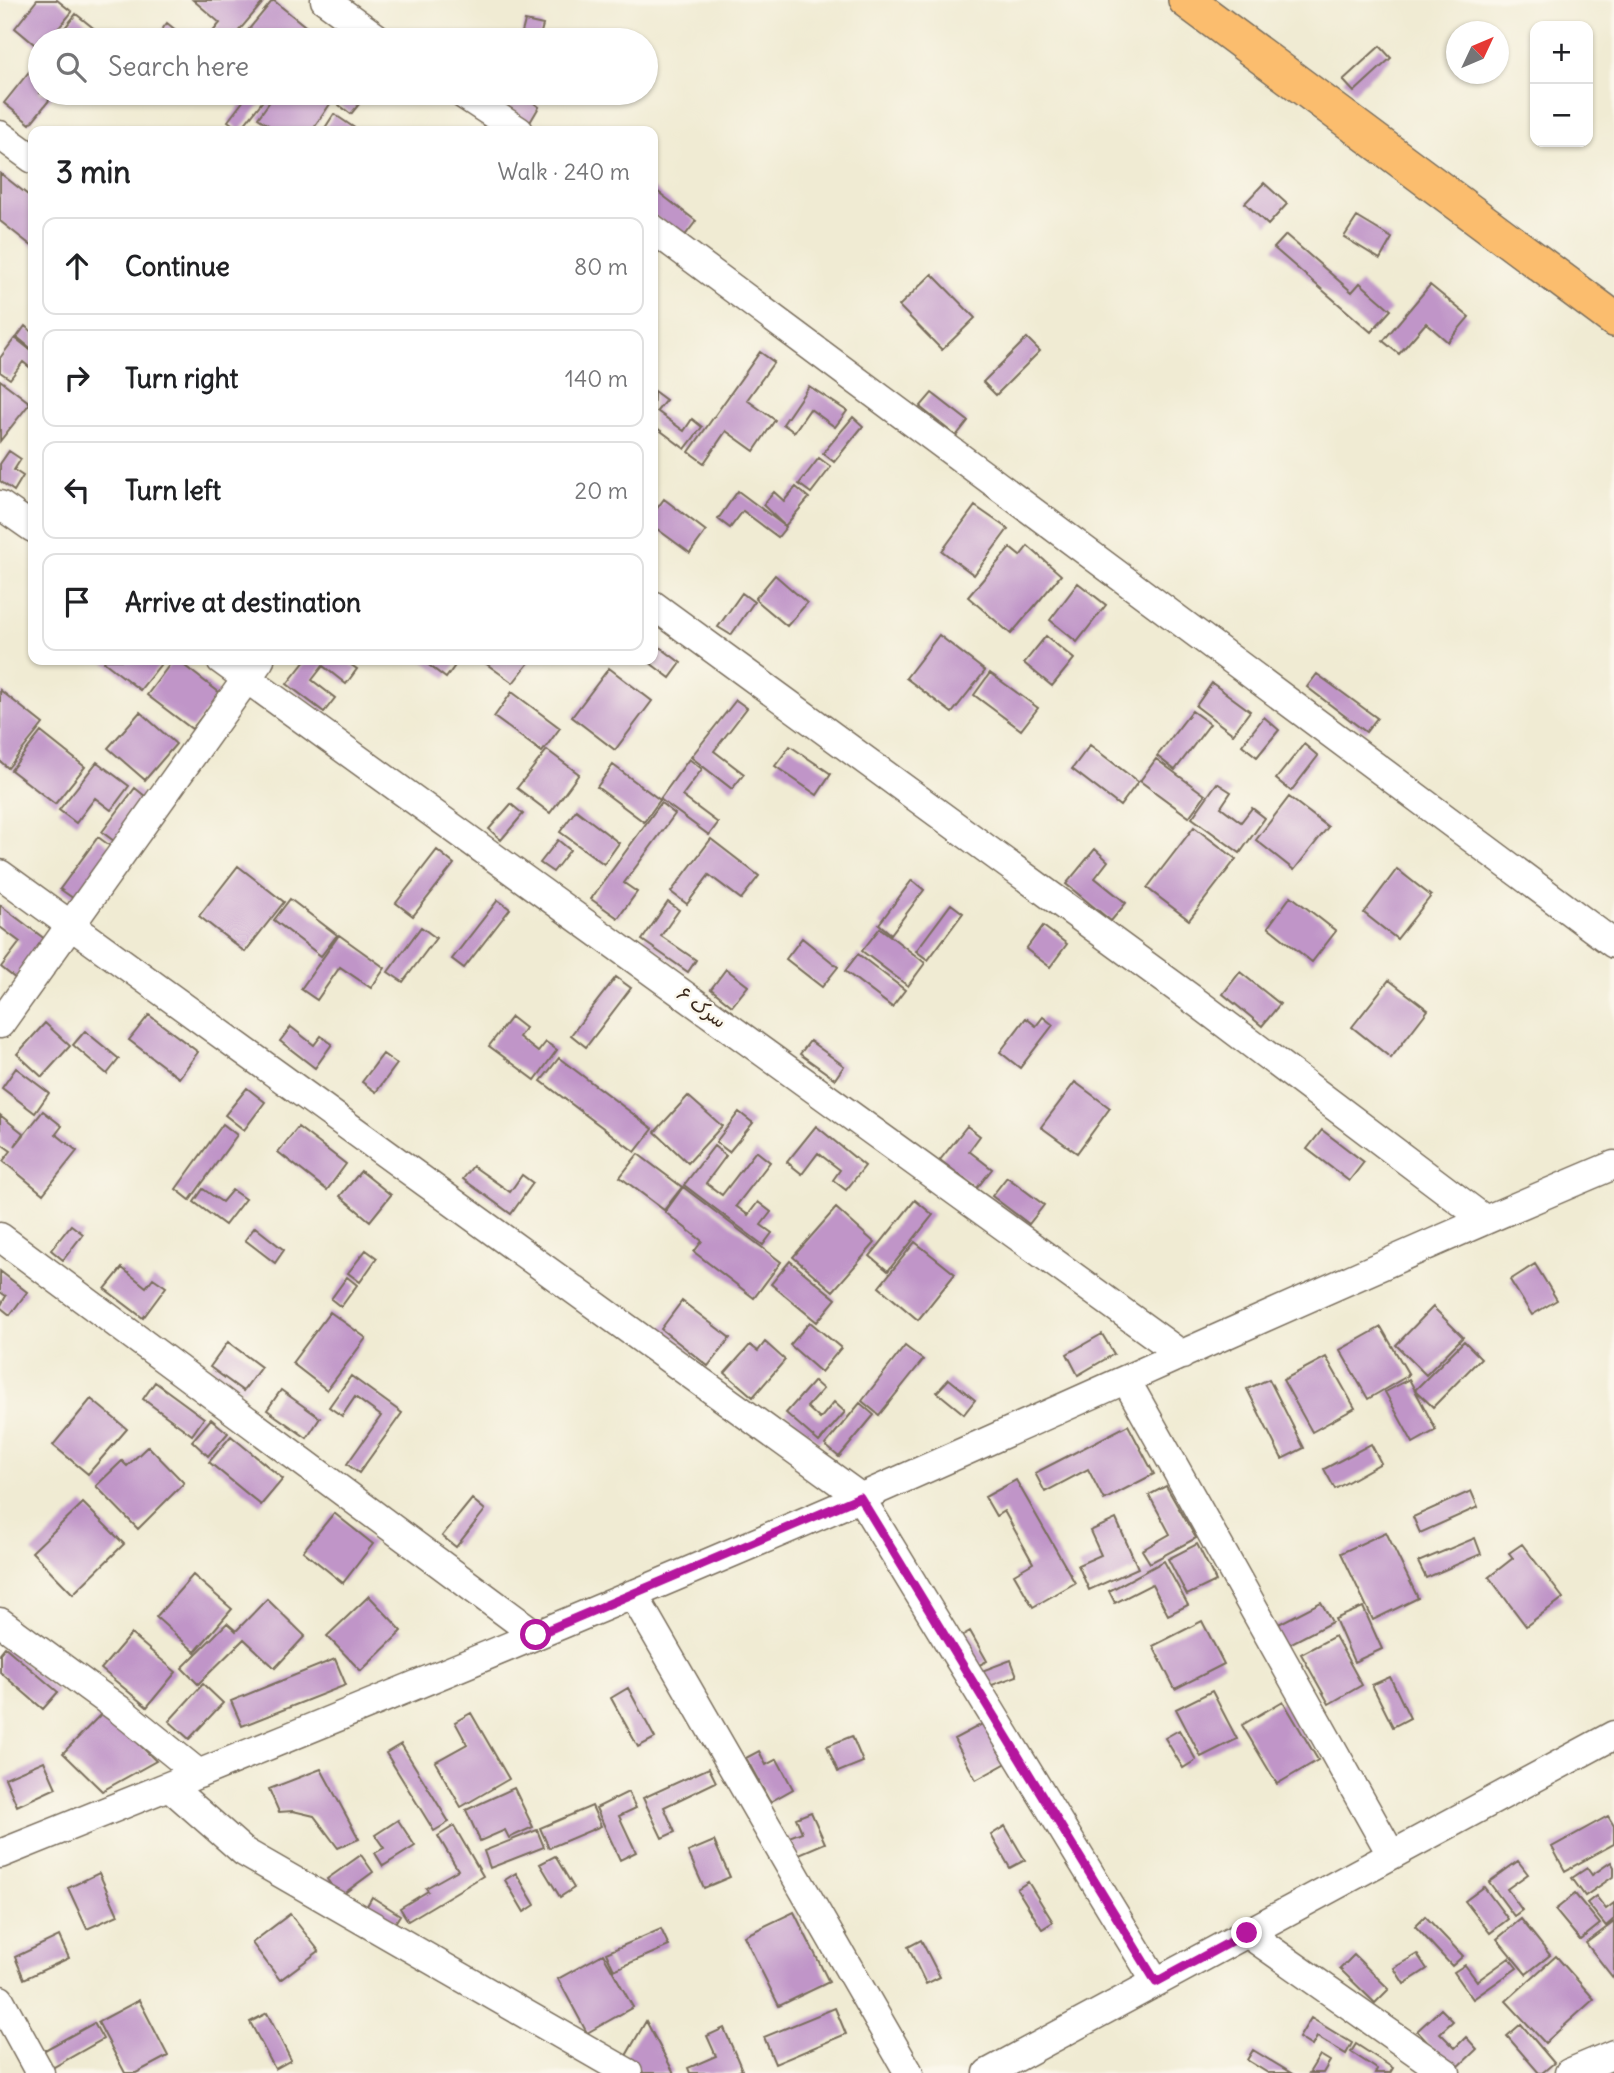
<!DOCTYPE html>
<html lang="en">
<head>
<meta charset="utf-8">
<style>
	:root { --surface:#fff; --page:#f2f2f2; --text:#202124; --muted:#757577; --line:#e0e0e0 }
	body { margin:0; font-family:Delius,"Playpen Sans Arabic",sans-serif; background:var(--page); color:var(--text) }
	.controls { position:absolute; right:21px; top:21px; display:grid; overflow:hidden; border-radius:14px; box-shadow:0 2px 5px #0004 }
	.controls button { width:63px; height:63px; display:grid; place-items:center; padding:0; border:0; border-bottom:2px solid var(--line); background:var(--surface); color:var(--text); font:35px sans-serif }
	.compass { position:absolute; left:1446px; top:21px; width:63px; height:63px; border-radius:50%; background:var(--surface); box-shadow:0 2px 5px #0004; rotate:46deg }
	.stop { position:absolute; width:21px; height:21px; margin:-16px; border:5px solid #b5179e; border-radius:50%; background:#fff }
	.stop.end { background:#b5179e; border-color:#fff; box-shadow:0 2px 7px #0008 }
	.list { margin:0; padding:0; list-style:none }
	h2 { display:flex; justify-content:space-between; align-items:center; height:91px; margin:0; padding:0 28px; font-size:30px }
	h2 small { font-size:23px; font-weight:400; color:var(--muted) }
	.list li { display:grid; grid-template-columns:46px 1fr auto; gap:21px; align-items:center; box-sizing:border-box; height:98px; margin:0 14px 14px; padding:0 14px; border:2px solid var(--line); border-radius:14px }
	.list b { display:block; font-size:26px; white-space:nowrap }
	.list em { font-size:23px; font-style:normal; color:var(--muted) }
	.icon { flex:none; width:38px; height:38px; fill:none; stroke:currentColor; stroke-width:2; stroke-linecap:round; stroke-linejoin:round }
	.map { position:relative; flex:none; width:1614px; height:2073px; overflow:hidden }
	.search { position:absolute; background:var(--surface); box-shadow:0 2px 5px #0004; left:28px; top:28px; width:630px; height:77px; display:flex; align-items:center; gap:18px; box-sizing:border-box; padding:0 24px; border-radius:38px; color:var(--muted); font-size:26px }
	.panel { position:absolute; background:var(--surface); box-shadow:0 2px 5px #0004; left:28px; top:126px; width:630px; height:539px; border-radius:14px }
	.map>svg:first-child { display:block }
</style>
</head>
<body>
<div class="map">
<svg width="1614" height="2073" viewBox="0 0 1614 2073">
	<rect width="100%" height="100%" fill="#fbf7ec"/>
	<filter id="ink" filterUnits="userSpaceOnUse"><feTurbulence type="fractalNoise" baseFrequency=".0143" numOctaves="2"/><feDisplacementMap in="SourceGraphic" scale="14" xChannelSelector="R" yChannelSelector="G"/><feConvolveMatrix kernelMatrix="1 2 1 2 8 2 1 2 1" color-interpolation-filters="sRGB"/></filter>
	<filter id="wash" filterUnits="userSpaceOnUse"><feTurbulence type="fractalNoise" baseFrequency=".00686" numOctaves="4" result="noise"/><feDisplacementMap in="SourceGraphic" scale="28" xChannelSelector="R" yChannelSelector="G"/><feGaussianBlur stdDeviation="1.57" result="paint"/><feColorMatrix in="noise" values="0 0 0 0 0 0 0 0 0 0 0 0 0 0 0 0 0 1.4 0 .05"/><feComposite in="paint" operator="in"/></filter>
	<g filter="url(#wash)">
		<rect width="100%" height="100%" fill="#f0ebd3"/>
		<g id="blocks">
			<path fill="#c095c8" d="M37,0H57L72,12L49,40H40V49L15,28Z
				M193,0H265L231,40H206L220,23Z
				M273,0L310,30L302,40H240Z
				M76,14L102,35L98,40H55Z
				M525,21L543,25L539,40H520Z
				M167,23L188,40H154Z
				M1380,46L1391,58L1354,92L1343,80Z
				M40,58V93H55L30,124L4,103Z
				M235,93H258L265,98L240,130L228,121L244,100Z
				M276,93H314L330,104L312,131H277L258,118Z
				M348,93H368L351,114L339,105Z
				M504,93H525L524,95L539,107L529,124L501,101Z
				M334,114L359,131H323Z
				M0,173L33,199V247L0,221Z
				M1264,183L1287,204L1268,225L1245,203Z
				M653,188L696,221L683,238L653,215Z
				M1357,217L1392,238L1380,259L1344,237Z
				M1286,235L1352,292L1360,283L1391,310L1371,332L1274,248Z
				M932,274L975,318L942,350L899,306Z
				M1430,285L1469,317L1448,342L1426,323L1399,354L1383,341Z
				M25,326L33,333V350L17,337Z
				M15,338L33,352V370L23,362L10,379L0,372V358Z
				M1027,338L1040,351L996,395L983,382Z
				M760,352L774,362L747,400L775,420L754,451L726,431L704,463L689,452Z
				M0,380L30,403L0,441Z
				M809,386L847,411L835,427L810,409L794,432L783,424Z
				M654,391L666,400L657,411L684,431L692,419L702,427L685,449L653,425Z
				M932,393L968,421L956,436L920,407Z
				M853,417L863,426L834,462L823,453Z
				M9,451L21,459L14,470L23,476L14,491L0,481V464Z
				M819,458L831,467L811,493L799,484Z
				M796,487L809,498L785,526L763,505L774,492L784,501Z
				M738,491L786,527L778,537L743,511L730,528L718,519Z
				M664,499L706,531L690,553L653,526V514Z
				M975,506L1008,529L974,575L942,551Z
				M1028,546L1061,575L1011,634L968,597L1010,548L1020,556Z
				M775,575L807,603L787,626L755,599Z
				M1078,583L1106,605L1077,642L1050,620Z
				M742,593L754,602L731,635L718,627Z
				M939,635L985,671L952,713L906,678Z
				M1046,636L1074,659L1052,686L1024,663Z
				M653,642L681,663L670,678L646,660H653Z
				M105,660H164L140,690L104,662Z
				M173,660H177L220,693L192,729L147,695Z
				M306,660H344L357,669L346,684L323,666L312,680L335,698L324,712L287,684Z
				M422,660H459L446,678Z
				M481,660H531L513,683Z
				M609,668L652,701L615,750L572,717Z
				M990,673L1038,708L1021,730L974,695Z
				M1317,674L1377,718L1366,732L1307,687Z
				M1212,683L1250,711L1233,734L1196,706Z
				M0,690L43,724L8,768L0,761Z
				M512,692L560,728L542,752L494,717Z
				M736,700L747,708L714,751L744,774L732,789L691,757Z
				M1192,711L1210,724L1175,770L1157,756Z
				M140,712L176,744L145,780L108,748Z
				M1264,717L1279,730L1257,757L1242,745Z
				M41,732L85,767L55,804L11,770Z
				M1304,744L1318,756L1291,791L1276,779Z
				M1090,745L1138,782L1120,806L1072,769Z
				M790,746L831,774L817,795L775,766Z
				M547,750L579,774L550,813L517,788Z
				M689,759L702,769L682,796L718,823L709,835L660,799Z
				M1156,759L1205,795L1189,817L1140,781Z
				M97,762L129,786L111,810L95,798L76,823L59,810Z
				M613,765L660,800L644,822L597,787Z
				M1217,783L1231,792L1221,807L1241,822L1252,808L1265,818L1240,853L1192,818Z
				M135,788L151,801L118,844L102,832Z
				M1289,797L1328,827L1294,870L1256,840Z
				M661,803L675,814L624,883L637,892L618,918L591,899Z
				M511,804L523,814L501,840L489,829Z
				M576,810L619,843L604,864L560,832Z
				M1194,827L1236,859L1189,920L1147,888Z
				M98,837L117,851L80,903L60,889Z
				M711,839L759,876L741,899L709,875L687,904L671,892Z
				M558,840L570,850L553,872L540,863Z
				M1095,849L1108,861L1095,878L1126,903L1111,921L1066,884Z
				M437,850L454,864L413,916L396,903Z
				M238,866L284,902L245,952L199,916Z
				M1397,869L1431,896L1397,939L1364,913Z
				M912,880L924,890L891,934L879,924Z
				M1291,896L1336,931L1312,962L1268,927Z
				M290,899L337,935L321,956L274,920Z
				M498,900L510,909L464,968L452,959Z
				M668,902L679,910L661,936L696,960L688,972L642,940Z
				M951,904L963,913L928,960L916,951Z
				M0,905L46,940L16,979L1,967L20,942L0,927Z
				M1043,926L1067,944L1050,967L1026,949Z
				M421,927L436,938L403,982L388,972Z
				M880,928L925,963L908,986L862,951Z
				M339,935L385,968L371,988L340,967L317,1000L301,989Z
				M802,938L838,967L822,987L786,959Z
				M858,954L905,990L892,1007L845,971Z
				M726,969L748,986L732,1006L711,989Z
				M1240,972L1280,1004L1262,1026L1223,994Z
				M616,977L631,988L586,1047L571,1035Z
				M1389,980L1428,1010L1391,1058L1352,1027Z
				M149,1015L198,1052L179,1078L129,1040Z
				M511,1017L525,1028L519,1037L538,1052L546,1042L557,1050L535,1080L489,1046Z
				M1043,1017L1053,1025L1020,1068L1000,1052L1026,1018L1036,1026Z
				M45,1023L70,1046L42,1077L17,1054Z
				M291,1027L314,1045L321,1036L332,1044L315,1068L280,1041Z
				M85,1031L119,1059L107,1074L73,1045Z
				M810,1041L844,1066L835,1079L800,1054Z
				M383,1054L397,1064L376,1092L362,1082Z
				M559,1058L653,1129L635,1152L541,1081Z
				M16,1068L49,1093L35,1113L2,1088Z
				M1075,1082L1110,1108L1077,1153L1041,1127Z
				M247,1088L265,1102L244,1130L225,1115Z
				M688,1096L722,1126L688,1163L655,1132Z
				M43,1111L62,1126L56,1134L77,1151L43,1194L3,1161L11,1151L0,1143V1115L23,1133L15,1146Z
				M739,1112L753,1123L729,1152L716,1142Z
				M223,1124L237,1135L190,1200L176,1189Z
				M816,1126L865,1166L846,1190L833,1180L840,1170L818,1153L802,1174L787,1162Z
				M967,1126L980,1136L969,1151L992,1169L977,1188L940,1160Z
				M298,1127L346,1164L327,1190L278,1152Z
				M1322,1130L1364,1162L1349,1181L1307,1149Z
				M714,1146L726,1156L706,1183L722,1195L756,1151L770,1162L736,1206L748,1215L758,1202L771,1212L761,1225L772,1233L763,1245L684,1185Z
				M638,1154L682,1187L664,1210L620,1177Z
				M473,1166L510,1192L522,1175L533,1183L511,1214L463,1179Z
				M361,1171L391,1195L370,1221L340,1196Z
				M1007,1177L1044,1205L1029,1224L992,1196Z
				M683,1187L781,1262L754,1298L694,1252L702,1241L665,1212Z
				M203,1189L222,1202L232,1190L245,1199L225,1225L194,1202Z
				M915,1200L933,1215L888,1271L870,1256Z
				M836,1208L875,1243L833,1291L793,1257Z
				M71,1225L83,1234L63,1260L51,1250Z
				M255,1227L284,1250L275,1263L245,1240Z
				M915,1242L955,1274L918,1320L879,1287Z
				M366,1250L377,1258L360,1282L348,1273Z
				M790,1261L836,1299L817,1322L771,1284Z
				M1535,1264L1557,1300L1532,1315L1510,1280Z
				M122,1268L146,1287L153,1278L166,1287L143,1318L105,1289Z
				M0,1271L27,1292L10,1315L0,1307L6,1296L0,1292Z
				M347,1277L357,1285L341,1307L331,1299Z
				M682,1301L730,1338L708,1366L661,1329Z
				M1433,1307L1463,1337L1426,1375L1396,1345Z
				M330,1312L366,1338L327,1390L292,1363Z
				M810,1322L841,1348L821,1372L790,1345Z
				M1381,1327L1409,1375L1368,1399L1340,1350Z
				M1102,1334L1114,1354L1078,1375L1067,1354Z
				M1464,1341L1481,1358L1433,1407L1415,1390Z
				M228,1342L261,1367L243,1391L210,1367Z
				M765,1342L785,1360L753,1397L725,1373L750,1345L758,1351Z
				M905,1346L923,1360L879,1415L862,1401Z
				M1326,1357L1355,1408L1312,1432L1283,1380Z
				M351,1376L402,1413L359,1473L347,1464L381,1416L355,1397L342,1416L329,1407Z
				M949,1379L975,1400L964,1414L937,1392Z
				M1269,1379L1304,1448L1282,1459L1247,1389Z
				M1409,1379L1436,1430L1413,1443L1385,1392Z
				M814,1381L823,1389L807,1407L820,1419L834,1402L845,1412L819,1442L786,1413Z
				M155,1382L204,1418L192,1435L143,1399Z
				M281,1390L320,1418L307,1438L267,1410Z
				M91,1399L127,1429L88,1474L53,1445Z
				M860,1403L874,1415L839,1457L825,1445Z
				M211,1419L228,1433L208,1456L192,1441Z
				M1128,1425L1154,1474L1104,1500L1088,1469L1045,1492L1035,1473Z
				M231,1436L283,1479L261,1505L209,1462Z
				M1371,1444L1381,1463L1335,1489L1324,1469Z
				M148,1446L184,1483L138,1529L96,1486L122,1461L127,1466Z
				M1016,1480L1075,1583L1033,1607L1014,1574L1033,1563L1004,1511L996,1516L985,1497Z
				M1166,1486L1196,1538L1150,1563L1142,1550L1170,1534L1149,1495Z
				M1471,1491L1478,1507L1420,1533L1413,1517Z
				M472,1499L485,1510L456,1547L442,1536Z
				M83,1503L124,1544L73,1594L32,1552Z
				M334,1513L373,1544L343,1583L303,1551Z
				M1116,1519L1138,1568L1089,1590L1078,1565L1101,1555L1090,1531Z
				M1386,1532L1418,1598L1373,1620L1341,1553Z
				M1475,1538L1481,1554L1426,1578L1418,1562Z
				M1197,1544L1216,1581L1187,1595L1168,1559Z
				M1522,1544L1563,1598L1526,1626L1489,1577L1513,1558L1509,1553Z
				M1164,1561L1188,1605L1168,1615L1152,1584L1115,1603L1109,1591Z
				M193,1575L232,1609L195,1652L156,1617Z
				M369,1596L402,1631L361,1671L327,1636Z
				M267,1599L305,1636L275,1668L244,1639L198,1684L182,1668L227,1623L236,1631Z
				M1321,1602L1332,1622L1280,1649L1269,1629Z
				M1363,1607L1382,1649L1354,1662L1335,1619Z
				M1202,1621L1224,1664L1175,1689L1153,1646Z
				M970,1631L987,1661L974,1668L956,1639Z
				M131,1634L176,1672L147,1707L101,1669Z
				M1335,1636L1362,1685L1329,1704L1301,1654Z
				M5,1647L58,1692L43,1709L0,1672V1653Z
				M335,1659L346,1685L242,1726L231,1701Z
				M1011,1660L1017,1676L984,1688L979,1672Z
				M1390,1677L1410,1718L1393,1727L1372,1685Z
				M203,1684L223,1703L189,1739L169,1721Z
				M628,1688L655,1738L638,1747L611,1698Z
				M1212,1691L1237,1739L1201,1757L1176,1709Z
				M1283,1701L1318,1760L1277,1784L1242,1725Z
				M105,1710L156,1761L102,1791L63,1753Z
				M471,1713L509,1779L461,1807L435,1762L467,1744L455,1722Z
				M988,1721L1010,1761L976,1780L954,1739Z
				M1179,1730L1196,1760L1183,1768L1165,1738Z
				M852,1736L863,1762L838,1772L827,1746Z
				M401,1744L449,1822L434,1831L386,1753Z
				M759,1751L766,1765L777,1759L793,1789L770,1802L746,1758Z
				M44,1761L56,1788L17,1806L5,1778Z
				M709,1768L716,1782L664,1807L675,1832L662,1838L643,1798Z
				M321,1769L359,1839L338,1848L314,1816L293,1811L279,1812L269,1789Z
				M514,1788L533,1827L509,1838L505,1830L480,1841L466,1810Z
				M628,1792L636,1808L619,1816L636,1852L620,1860L596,1808Z
				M592,1806L601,1826L549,1848L540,1828Z
				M811,1812L825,1843L797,1855L789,1837L802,1832L796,1818Z
				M1608,1816L1614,1826V1844L1565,1871L1552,1847Z
				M398,1820L415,1846L383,1866L375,1853L384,1848L375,1835Z
				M454,1826L483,1876L408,1921L400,1908L428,1891L426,1888L458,1870L438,1836Z
				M1005,1826L1025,1860L1010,1868L991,1835Z
				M537,1830L544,1847L490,1868L484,1851Z
				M714,1841L730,1877L704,1888L688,1852Z
				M361,1855L373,1872L339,1897L327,1879Z
				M555,1856L574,1888L560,1897L540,1864Z
				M1518,1861L1528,1874L1507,1889L1522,1910L1514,1916L1489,1882Z
				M1611,1862L1614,1867V1876L1585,1896L1572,1878L1587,1868L1592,1875Z
				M99,1873L118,1915L87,1929L68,1888Z
				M516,1873L535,1905L524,1912L505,1880Z
				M1028,1882L1053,1922L1042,1929L1017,1889Z
				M1484,1887L1508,1919L1490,1933L1465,1901Z
				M1575,1894L1600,1924L1580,1940L1555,1910Z
				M1596,1896L1606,1909L1614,1903V1919L1606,1926L1587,1903Z
				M372,1897L400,1915L392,1928L364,1911Z
				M794,1912L829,1982L779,2006L744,1936Z
				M290,1914L319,1951L280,1980L252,1943Z
				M1425,1916L1463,1956L1452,1966L1415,1926Z
				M1521,1919L1550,1955L1526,1974L1497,1939Z
				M1614,1922V1979L1586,1943Z
				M661,1929L669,1946L614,1970L606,1953Z
				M59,1936L69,1958L24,1979L15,1957Z
				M921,1940L940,1977L926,1984L908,1947Z
				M603,1954L633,2007L587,2033L558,1979Z
				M1417,1954L1427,1969L1404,1984L1394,1968Z
				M1354,1955L1389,1989L1375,2003L1340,1969Z
				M1556,1956L1594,1999L1545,2043L1506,2001Z
				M1509,1958L1517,1968L1473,1999L1454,1972L1465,1965L1477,1981Z
				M139,2000L168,2056L136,2073H125L98,2022Z
				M835,2008L846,2034L775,2064L764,2037Z
				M1441,2009L1453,2021L1440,2033L1455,2048L1466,2037L1477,2049L1454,2071L1417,2031Z
				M267,2013L291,2060L275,2069L250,2022Z
				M1311,2018L1352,2043L1346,2054L1317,2037L1312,2046L1299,2038Z
				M646,2021L674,2073H644L623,2061Z
				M94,2023L103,2039L52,2068L43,2051Z
				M1521,2024L1554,2063L1542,2073H1539L1507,2036Z
				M724,2028L742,2070L735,2073H690L688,2068L716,2056L707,2036Z
				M1356,2044L1393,2068L1390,2073H1375L1377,2069L1351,2052Z
				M1253,2050L1291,2073H1268L1247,2060Z
				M1320,2055L1330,2061L1323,2073H1309Z"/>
		</g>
	</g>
	<g filter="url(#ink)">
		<use href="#blocks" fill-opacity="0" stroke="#7a6e5d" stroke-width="2"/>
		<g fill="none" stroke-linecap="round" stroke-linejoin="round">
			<g stroke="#7a6e5d" stroke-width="31">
				<path id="minor" d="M325,0L380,40
					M461,93L519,131
					M0,135L33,159
					M653,229L1614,944
					M0,505L33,528
					M653,605L1203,1007L1484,1219
					M221,660L1182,1355
					M0,874L860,1497L1156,1982
					M0,1024L260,660
					M0,1237L536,1635
					M1126,1380L1391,1854
					M633,1594L909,2073
					M0,1622L120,1710L199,1774
					M169,1786L244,1852L628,2073
					M0,1854C289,1738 578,1620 864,1496C1114,1386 1362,1271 1614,1165
					M1247,1933L1446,2073
					M0,2000L40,2073
					M988,2073L1614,1735
					M1569,2073L1614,2054"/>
			</g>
			<g stroke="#7a6e5d" stroke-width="38">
				<path id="major" d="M1186,0L1614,319"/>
			</g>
			<use href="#minor" stroke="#fff" stroke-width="28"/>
			<use href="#major" stroke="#fbbd6e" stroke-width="35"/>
		</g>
	</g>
	<g fill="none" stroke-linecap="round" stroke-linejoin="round" filter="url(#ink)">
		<path stroke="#b5179e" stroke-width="9" d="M536,1635L860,1497L1156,1982L1247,1933"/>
	</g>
	<g text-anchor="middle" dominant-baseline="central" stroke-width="5" stroke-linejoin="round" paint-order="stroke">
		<g font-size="19" fill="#3b2a1e" stroke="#fbf7ec">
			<text transform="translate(702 1007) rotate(36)">سرک ۶</text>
		</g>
	</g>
</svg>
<div class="controls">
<button>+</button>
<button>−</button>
</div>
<svg class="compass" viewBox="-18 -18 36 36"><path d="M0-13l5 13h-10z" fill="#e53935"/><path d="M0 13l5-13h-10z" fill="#757577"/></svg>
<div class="stop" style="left:536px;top:1635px"></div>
<div class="stop end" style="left:1247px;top:1933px"></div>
<div class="search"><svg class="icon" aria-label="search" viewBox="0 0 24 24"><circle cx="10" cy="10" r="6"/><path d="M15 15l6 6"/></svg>Search here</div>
<section class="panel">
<h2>3 min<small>Walk · 240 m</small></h2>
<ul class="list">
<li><svg class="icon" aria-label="ahead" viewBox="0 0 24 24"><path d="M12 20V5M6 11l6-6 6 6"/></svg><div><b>Continue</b></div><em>80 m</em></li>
<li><svg class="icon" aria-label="right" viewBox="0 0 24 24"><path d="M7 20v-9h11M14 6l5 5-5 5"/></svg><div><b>Turn right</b></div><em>140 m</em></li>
<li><svg class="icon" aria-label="left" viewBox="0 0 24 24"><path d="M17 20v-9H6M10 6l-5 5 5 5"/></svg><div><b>Turn left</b></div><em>20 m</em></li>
<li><svg class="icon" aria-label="arrive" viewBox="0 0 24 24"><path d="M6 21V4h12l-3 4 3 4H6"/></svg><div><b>Arrive at destination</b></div></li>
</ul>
</section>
</div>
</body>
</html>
